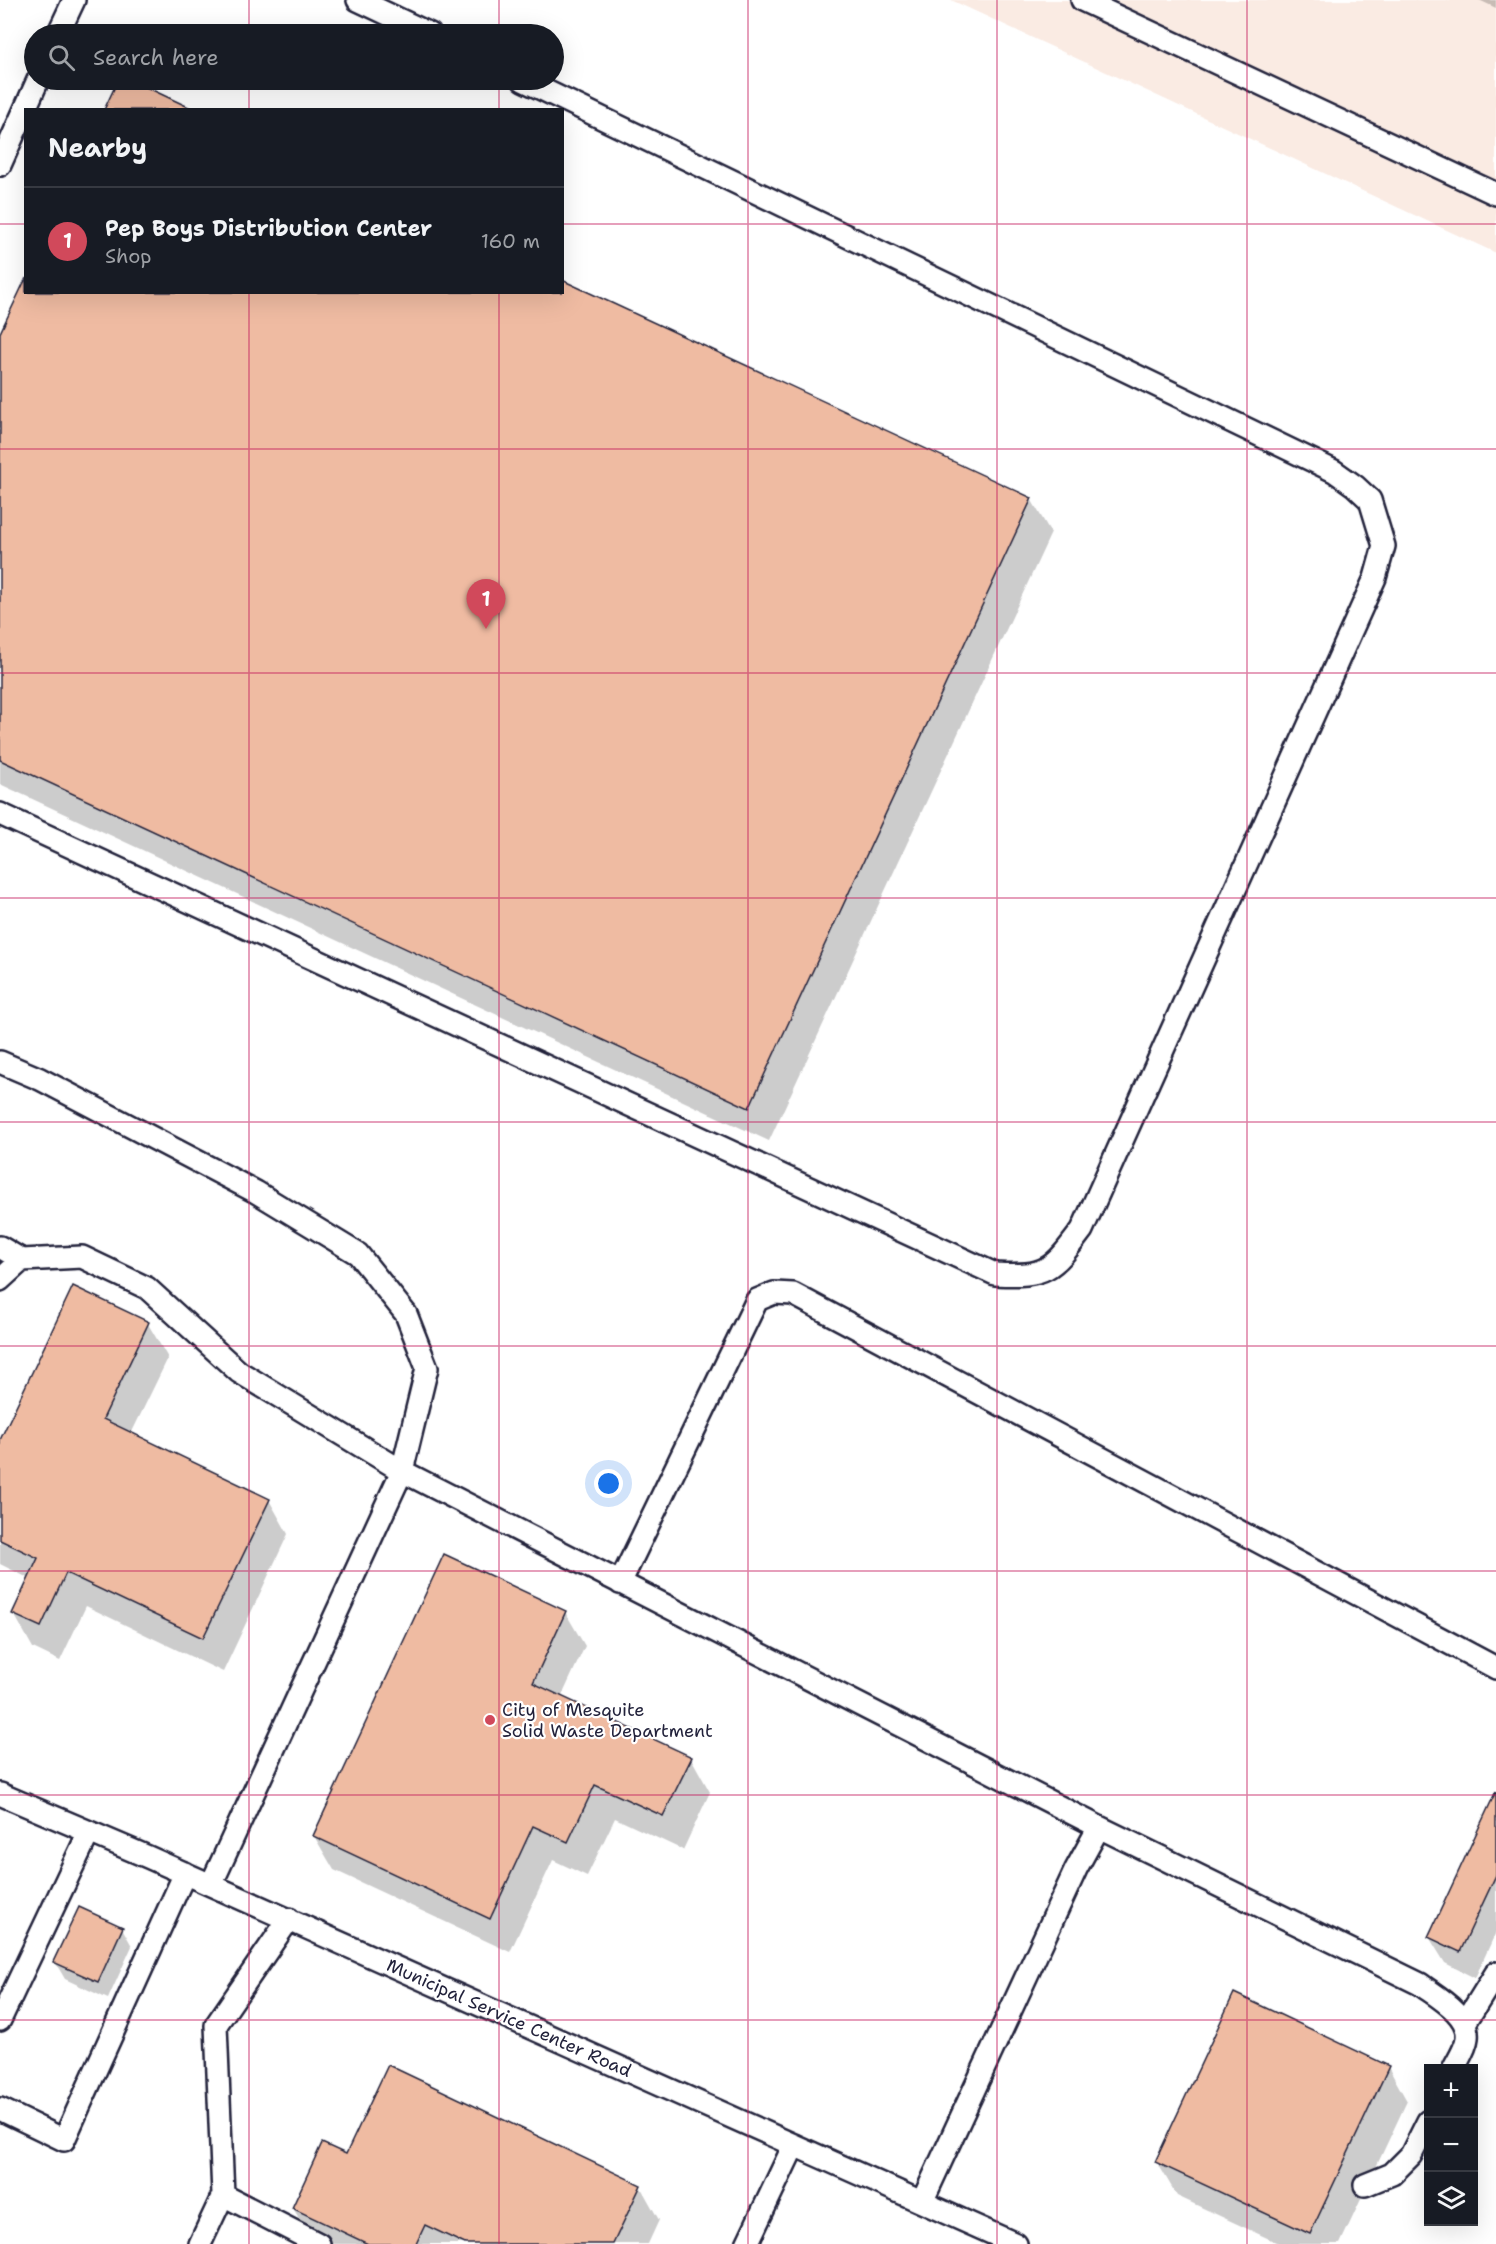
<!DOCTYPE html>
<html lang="en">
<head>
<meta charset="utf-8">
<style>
	:root { --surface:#171b24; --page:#242831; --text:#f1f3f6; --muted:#9ea1a6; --line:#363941; --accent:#d1495b }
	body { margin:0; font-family:"Shantell Sans",sans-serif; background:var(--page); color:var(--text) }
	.controls { position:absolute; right:18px; bottom:18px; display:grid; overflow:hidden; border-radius:0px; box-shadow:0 6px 24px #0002 }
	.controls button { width:54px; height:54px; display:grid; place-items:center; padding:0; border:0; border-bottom:2px solid var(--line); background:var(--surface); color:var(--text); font:30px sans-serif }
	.you { position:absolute; left:609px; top:1484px; width:21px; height:21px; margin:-15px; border:4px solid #fff; border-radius:50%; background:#1a73e8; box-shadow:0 0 0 9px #1a73e833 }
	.badge { display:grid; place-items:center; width:39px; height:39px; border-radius:50%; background:var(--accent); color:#fff; font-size:20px; font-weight:700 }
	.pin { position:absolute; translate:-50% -50px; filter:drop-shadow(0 2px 3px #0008) }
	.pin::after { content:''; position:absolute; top:32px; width:21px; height:18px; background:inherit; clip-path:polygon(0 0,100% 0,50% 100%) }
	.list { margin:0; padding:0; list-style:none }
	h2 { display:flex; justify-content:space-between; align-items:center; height:78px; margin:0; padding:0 24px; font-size:26px }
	h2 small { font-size:20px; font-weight:400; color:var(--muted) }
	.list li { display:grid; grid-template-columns:39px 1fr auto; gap:18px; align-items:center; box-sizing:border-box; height:108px; padding:0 24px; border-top:2px solid var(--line) }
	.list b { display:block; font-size:22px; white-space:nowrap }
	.list p { margin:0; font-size:20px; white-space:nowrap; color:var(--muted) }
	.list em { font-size:20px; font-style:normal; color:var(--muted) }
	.icon { flex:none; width:33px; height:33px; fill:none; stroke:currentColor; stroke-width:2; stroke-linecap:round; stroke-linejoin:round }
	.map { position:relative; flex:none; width:1496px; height:2244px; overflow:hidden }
	.search { position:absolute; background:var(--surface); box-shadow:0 6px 24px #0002; left:24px; top:24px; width:540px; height:66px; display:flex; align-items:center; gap:15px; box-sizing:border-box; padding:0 21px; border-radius:33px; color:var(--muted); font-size:22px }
	.panel { position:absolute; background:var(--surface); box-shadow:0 6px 24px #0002; left:24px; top:108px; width:540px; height:186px; border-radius:0px }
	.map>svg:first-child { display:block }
</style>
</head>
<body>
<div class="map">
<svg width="1496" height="2244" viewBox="0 0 1496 2244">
	<rect width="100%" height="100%" fill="#fff"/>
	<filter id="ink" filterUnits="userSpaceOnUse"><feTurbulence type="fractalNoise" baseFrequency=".0167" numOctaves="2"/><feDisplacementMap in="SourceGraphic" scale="12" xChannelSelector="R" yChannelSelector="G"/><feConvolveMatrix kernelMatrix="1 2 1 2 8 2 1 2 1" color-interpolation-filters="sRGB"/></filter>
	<g filter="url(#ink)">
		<path fill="#faebe3" d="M951,0H1496V253Z"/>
		<path fill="#0003" d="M1479,0H1496V8Z
			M26,292L1031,499L1051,533L769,1141L0,784V337Z
			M73,1288L148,1324L168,1358L131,1434L269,1500L288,1534L223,1672L86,1606L60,1661L33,1648L14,1614L30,1579L0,1564V1444Z
			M565,1612L585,1646L561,1698L691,1758L710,1792L683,1850L615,1818L587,1876L553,1860L510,1952L334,1870L314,1836Z
			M1496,1795V1932L1475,1978L1445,1963L1429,1937Z
			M122,1928L132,1946L108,1999L65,1979L55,1962Z
			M1388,2067L1407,2101L1340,2244H1280L1177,2196L1157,2162Z
			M347,2156L640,2186L659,2220L648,2244H318L313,2242L293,2208Z"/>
		<path fill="#efbba2" stroke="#22223b" stroke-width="1.5" d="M118,80H131L195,110H104Z
			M26,278V292H562V280L1032,498L749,1108L0,760V333Z
			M73,1286L149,1322L103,1419L270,1499L203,1638L66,1573L41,1627L12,1614L38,1558L0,1540V1440Z
			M444,1554L566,1611L533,1683L692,1757L663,1816L595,1785L568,1842L533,1826L490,1919L313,1836Z
			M1496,1791V1875L1460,1952L1428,1937Z
			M79,1907L123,1927L98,1982L53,1962Z
			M1234,1993L1389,2066L1310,2234L1155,2162Z
			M388,2065L641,2185L613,2244H465L425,2225L416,2244H368L292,2208L322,2143L346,2154Z"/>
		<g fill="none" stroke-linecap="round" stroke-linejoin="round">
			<g stroke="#22223b" stroke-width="26">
				<path id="lane" d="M358,0L430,34
					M1082,0L1496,194
					M58,34L74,0
					M0,165L38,80
					M0,814L995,1274C1047,1277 1052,1270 1082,1230L1375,578L1384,546L1370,500L1355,486L1334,471L523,80
					M0,1062L40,1079L256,1192L358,1254L406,1314L427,1368L402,1471L211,1885
					M0,1247L22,1260
					M0,1280L22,1260L82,1257L147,1288L239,1372L402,1471L1099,1827L1076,1869L922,2202
					M620,1583L757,1300L774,1293L793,1294L1496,1668
					M0,1794L148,1857L1016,2244
					M1099,1827L1420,1984C1436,1996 1470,2014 1467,2038C1466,2048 1458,2060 1454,2068
					M0,2020L89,1832
					M1465,2023L1496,1973
					M0,2109L64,2140L185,1873
					M1365,2185L1392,2174L1411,2155L1428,2121
					M223,2195L319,2244
					M200,2244L223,2195L216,2025L289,1919
					M747,2244L794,2145"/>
			</g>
			<use href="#lane" stroke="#fff" stroke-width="21"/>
		</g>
	</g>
	<path fill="none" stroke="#c2185b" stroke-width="1.5" stroke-opacity="0.55" d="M249,0V34M499,0V34M748,0V2244M997,0V2244M1247,0V2244M249,80V110M499,80V110M0,224H26M562,224H1496M249,292V2244M499,292V2244M0,449H1496M0,673H1496M0,898H1496M0,1122H1496M0,1346H1496M0,1571H1496M0,1795H1496M0,2020H1496"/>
	<circle fill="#d1495b" stroke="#fff" stroke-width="2" cx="490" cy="1720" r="6"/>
	<g text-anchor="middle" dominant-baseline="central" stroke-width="4.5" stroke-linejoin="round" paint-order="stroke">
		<g font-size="18" fill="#22223b" stroke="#fff" text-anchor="start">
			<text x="502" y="1710">City of Mesquite<tspan x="502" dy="21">Solid Waste Department</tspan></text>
		</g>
		<g font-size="18" fill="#22223b" stroke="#fff">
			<text transform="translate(509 2018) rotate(24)">Municipal Service Center Road</text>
		</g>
	</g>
</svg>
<div class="controls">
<button>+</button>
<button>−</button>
<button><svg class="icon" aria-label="layers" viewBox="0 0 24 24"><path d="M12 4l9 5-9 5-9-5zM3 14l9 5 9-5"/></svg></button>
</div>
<div class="you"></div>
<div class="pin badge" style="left:486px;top:629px">1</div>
<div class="search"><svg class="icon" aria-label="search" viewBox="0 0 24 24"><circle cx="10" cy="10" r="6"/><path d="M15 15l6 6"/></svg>Search here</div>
<section class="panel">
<h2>Nearby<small></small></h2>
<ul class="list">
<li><span class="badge">1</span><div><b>Pep Boys Distribution Center</b><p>Shop</p></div><em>160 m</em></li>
</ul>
</section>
</div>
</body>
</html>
